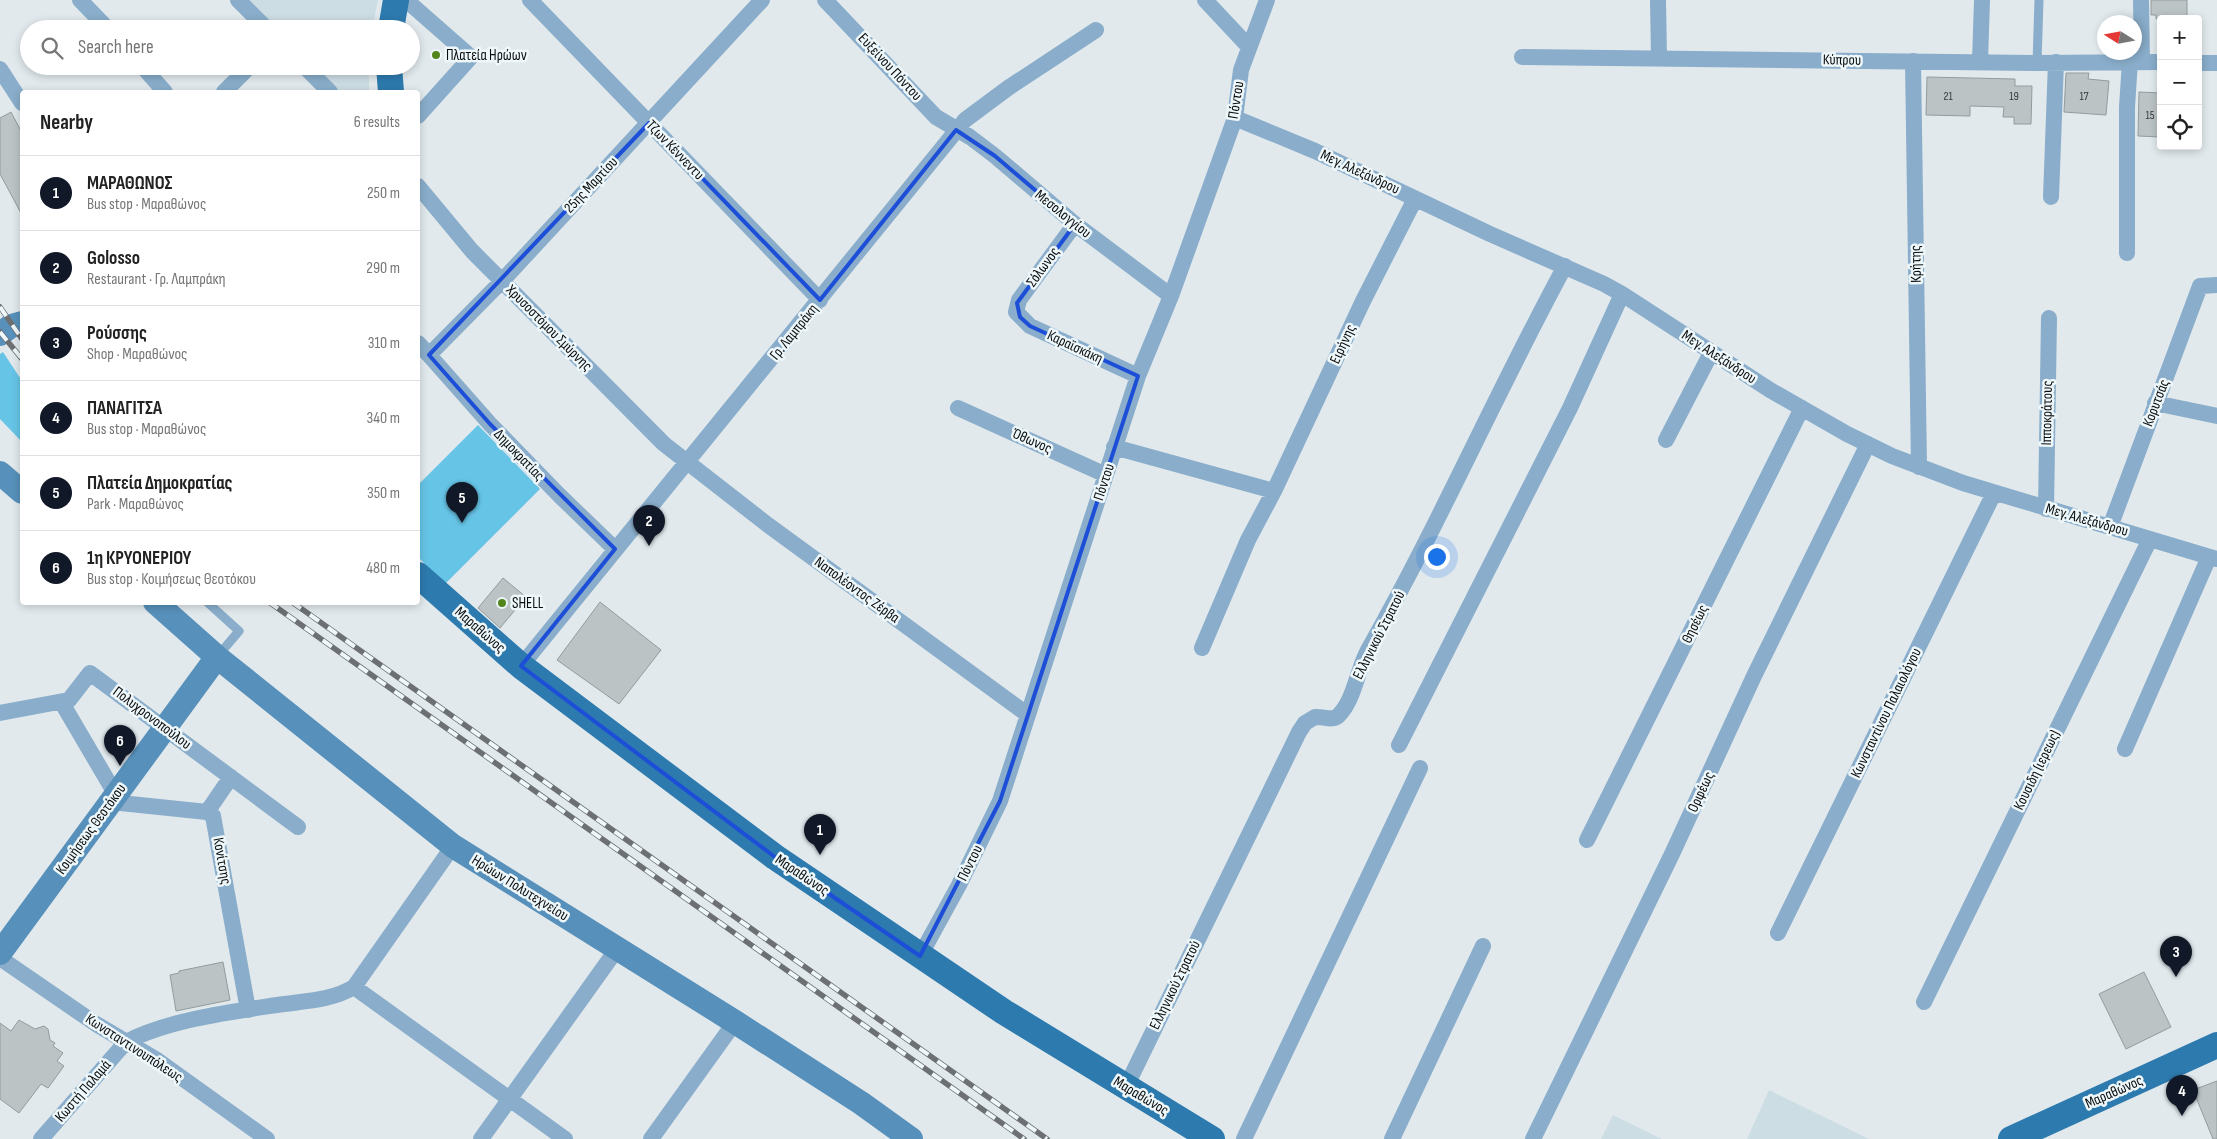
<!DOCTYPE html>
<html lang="en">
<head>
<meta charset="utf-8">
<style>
	:root { --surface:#fff; --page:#f6f6f6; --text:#222; --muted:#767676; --line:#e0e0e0; --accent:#111827 }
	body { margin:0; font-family:"Sofia Sans Condensed",sans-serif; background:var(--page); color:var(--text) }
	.controls { position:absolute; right:15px; top:15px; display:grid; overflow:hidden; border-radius:5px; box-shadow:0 2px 8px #0003 }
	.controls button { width:45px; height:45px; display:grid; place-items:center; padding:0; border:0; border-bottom:1px solid var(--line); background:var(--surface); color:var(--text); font:25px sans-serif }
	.compass { position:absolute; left:2097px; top:15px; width:45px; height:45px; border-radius:50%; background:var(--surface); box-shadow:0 2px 8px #0003; rotate:281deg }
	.you { position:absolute; left:1436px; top:556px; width:18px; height:18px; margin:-12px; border:4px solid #fff; border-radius:50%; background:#1a73e8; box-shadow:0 0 0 8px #1a73e833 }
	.badge { display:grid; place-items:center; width:32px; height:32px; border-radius:50%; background:var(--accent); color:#fff; font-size:16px; font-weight:700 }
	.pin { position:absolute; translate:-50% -41px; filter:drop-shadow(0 1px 2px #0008) }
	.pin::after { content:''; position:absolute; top:26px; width:18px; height:15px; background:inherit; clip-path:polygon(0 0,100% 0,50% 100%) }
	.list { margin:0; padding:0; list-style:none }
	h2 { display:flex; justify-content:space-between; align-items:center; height:65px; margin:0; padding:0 20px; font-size:21px }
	h2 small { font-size:16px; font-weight:400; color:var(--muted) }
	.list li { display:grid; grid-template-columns:32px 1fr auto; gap:15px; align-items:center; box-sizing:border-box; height:75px; padding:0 20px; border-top:1px solid var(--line) }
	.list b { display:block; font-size:19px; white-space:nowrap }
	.list p { margin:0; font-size:16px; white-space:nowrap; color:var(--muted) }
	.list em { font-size:16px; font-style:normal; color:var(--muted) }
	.icon { flex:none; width:28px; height:28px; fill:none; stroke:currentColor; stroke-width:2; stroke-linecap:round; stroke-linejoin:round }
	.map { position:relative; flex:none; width:2217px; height:1139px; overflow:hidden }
	.search { position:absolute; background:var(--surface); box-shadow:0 2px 8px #0003; left:20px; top:20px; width:400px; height:55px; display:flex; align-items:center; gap:12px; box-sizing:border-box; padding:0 18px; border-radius:28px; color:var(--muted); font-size:19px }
	.panel { position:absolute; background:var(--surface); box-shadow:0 2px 8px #0003; left:20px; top:90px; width:400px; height:515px; border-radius:5px }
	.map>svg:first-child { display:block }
</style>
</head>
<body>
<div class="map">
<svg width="2217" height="1139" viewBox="0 0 2217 1139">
	<rect width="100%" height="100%" fill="#e1e9ed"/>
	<path fill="#cddde4" d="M244,0H378L372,29H273Z
		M310,66H369V92H336Z
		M1769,1090L1869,1139H1747Z
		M1613,1115L1662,1139H1601Z"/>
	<path fill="#66c4e6" d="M3,352L22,381V442L0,419V354Z
		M478,425L540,489L445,584L418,557V485Z"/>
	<path fill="#bbc3c5" stroke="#939c9d" d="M2151,0H2187V19H2156V15H2151Z
		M2066,73H2089L2088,79L2109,81L2106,115L2064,112Z
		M1927,77L2015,79V86H2032L2031,124H2014V117H2003L2004,107L1970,106V116L1926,115Z
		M2139,92L2161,93V137L2138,136Z
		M11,112L22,133V215L0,174V118Z
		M503,578L526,597L500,628L478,608Z
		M600,602L661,650L619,704L557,660Z
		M223,962L230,1000L176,1011L170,975L179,973V971Z
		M2144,972L2171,1027L2126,1049L2099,994Z
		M19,1020L35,1029L44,1026L48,1029L50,1040L55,1043L53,1046L63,1053L57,1061L64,1066L48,1088L41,1084L19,1113L0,1099V1023L11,1031Z
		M2217,1081V1139H2213L2193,1090Z"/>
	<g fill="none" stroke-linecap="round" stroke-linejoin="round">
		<path stroke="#89adca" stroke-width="9" d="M2037,63L2039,0
			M207,602L239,631L217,657"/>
		<path stroke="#89adca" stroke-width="16" d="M80,0L108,29
			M238,0L267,29
			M406,0L471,57L418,116
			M530,0L820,300
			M825,0L936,117L970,137L995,156L1075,224L1171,296
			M1205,0L1249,47
			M1658,0L1659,57
			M2141,0L2142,61
			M1522,57L2037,63L2161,62
			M1913,61L1919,467
			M1980,62L1982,0
			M2198,63H2217
			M142,66L165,92
			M304,66L330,92
			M0,69L22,103
			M224,92L250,66
			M1235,118L1315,151L1490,234L1604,284L1622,294L1770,390L1847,434L1892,456L1963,483L2217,559
			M418,186L472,251L664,444L768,525L1028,715
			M2051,197L2056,62
			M1075,224L1019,300L1016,312L1030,326L1138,376
			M2127,253V107L2130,61
			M418,343L429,355L502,281L762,0
			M429,355L490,424L560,496L615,549
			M2155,403L2217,416
			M958,408L1106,475
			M1666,440L1711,353
			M1114,447L1274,491
			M2046,509L2049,318
			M2110,527L2200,286L2217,285
			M1202,648L1248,540L1274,491L1363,301L1415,199
			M521,666L965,120L1008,88L1096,30
			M62,703L116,795
			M0,713L69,700L90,673L298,827
			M1399,745L1570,408L1622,294
			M2125,749L2209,557
			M111,802L207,812L213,816L248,1010
			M207,812L231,777
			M1587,840L1802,408
			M1778,933L1994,493
			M920,956L959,885L1000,801L1138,376L1171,296L1235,118L1241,70L1267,0
			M0,958L96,1024L157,1060L267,1139
			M354,987L565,1139
			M1924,1002L2150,539
			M1126,1087L1299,732L1305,723L1315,717C1323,716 1333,722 1339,715C1355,698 1357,670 1368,650C1439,525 1496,393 1565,266
			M41,1139L126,1042C168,1020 230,1012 277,1005C303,1001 331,1001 354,987L453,846
			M481,1139L617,949
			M651,1139L735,1022
			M1244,1139L1420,768
			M1392,1139L1483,946
			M1533,1139L1672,854L1754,676L1868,444"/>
		<path stroke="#5790ba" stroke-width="24" d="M0,334L11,326L22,323
			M0,473L22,492
			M155,602L217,657L453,846L735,1022L861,1103L911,1139
			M0,953L217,657"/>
		<path stroke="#2d7aae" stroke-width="26" d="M391,29L396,0
			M389,66L391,92
			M418,575L521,666L775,857L1004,1012L1212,1139
			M2011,1139L2217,1045"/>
		<g stroke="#6c7073" stroke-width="5.5">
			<path id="rail" d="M0,307L22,339
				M0,332L22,359
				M269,602L1024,1139
				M292,602L1047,1139"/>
		</g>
		<use href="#rail" stroke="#eef7fa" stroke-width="4" stroke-dasharray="11" stroke-linecap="butt"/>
	</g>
	<path fill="none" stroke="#1d4ed8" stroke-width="4" stroke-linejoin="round" d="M649,123L820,300L956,130L995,156L1075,224L1017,303L1020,317L1030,326L1138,376L1000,801L920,956L775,857L521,666L615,549L490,424L429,355Z"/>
	<g fill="#52861c" stroke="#eef7fa" stroke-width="2">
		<circle cx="436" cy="55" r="5"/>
		<circle cx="502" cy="603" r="5"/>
	</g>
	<g text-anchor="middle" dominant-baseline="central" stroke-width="5" stroke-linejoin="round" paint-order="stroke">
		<g font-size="12" fill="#363a3b">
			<text x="1948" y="96">21</text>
			<text x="2014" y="96">19</text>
			<text x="2084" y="96">17</text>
			<text x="2150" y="115">15</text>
		</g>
		<g font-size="15" fill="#0a0c0d" stroke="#eef7fa" text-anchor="start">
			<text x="446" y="55">Πλατεία Ηρώων</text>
			<text x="512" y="603">SHELL</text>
		</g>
		<g font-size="15" fill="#0a0c0d" stroke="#eef7fa">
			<text transform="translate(1842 60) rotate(1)">Κύπρου</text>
			<text transform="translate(890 67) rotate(47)">Ευξείνου Πόντου</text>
			<text transform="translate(1236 100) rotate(-81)">Πόντου</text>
			<text transform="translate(675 150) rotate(46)">Τζων Κέννεντυ</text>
			<text transform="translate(1360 172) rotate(25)">Μεγ. Αλεξάνδρου</text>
			<text transform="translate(591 185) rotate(-47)">25ης Μαρτίου</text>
			<text transform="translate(1063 214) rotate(39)">Μεσολογγίου</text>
			<text transform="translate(1916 264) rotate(-91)">Κρήτης</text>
			<text transform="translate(1043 267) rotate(-54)">Σόλωνος</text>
			<text transform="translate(549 328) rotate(45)">Χρυσοστόμου Σμύρνης</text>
			<text transform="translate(794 332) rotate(-51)">Γρ. Λαμπράκη</text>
			<text transform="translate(1343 344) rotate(-65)">Ειρήνης</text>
			<text transform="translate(1075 347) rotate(25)">Καραϊσκάκη</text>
			<text transform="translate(1719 357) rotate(33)">Μεγ. Αλεξάνδρου</text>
			<text transform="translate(2156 403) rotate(-69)">Κορυτσάς</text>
			<text transform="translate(2047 413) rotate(-89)">Ιπποκράτους</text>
			<text transform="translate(1032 441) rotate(24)">Όθωνος</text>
			<text transform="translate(519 455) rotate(46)">Δημοκρατίας</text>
			<text transform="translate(1104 482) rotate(-72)">Πόντου</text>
			<text transform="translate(2087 520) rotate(16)">Μεγ. Αλεξάνδρου</text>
			<text transform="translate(857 590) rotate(36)">Ναπολέοντος Ζέρβα</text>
			<text transform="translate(1695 624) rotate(-64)">Θησέως</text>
			<text transform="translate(480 630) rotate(41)">Μαραθώνος</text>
			<text transform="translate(1379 635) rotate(-63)">Ελληνικού Στρατού</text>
			<text transform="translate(1886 713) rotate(-64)">Κωνσταντίνου Παλαιολόγου</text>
			<text transform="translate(152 718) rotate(37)">Πολυχρονοπούλου</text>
			<text transform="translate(2037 770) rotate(-64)">Κουσιδη (ιερεως)</text>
			<text transform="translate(1701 792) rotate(-65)">Ορφέως</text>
			<text transform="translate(91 829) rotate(-54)">Κοιμήσεως Θεοτόκου</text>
			<text transform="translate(222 861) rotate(80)">Κονίτσης</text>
			<text transform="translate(970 863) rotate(-63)">Πόντου</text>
			<text transform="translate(802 875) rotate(34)">Μαραθώνος</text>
			<text transform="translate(520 888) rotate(32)">Ηρώων Πολυτεχνείου</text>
			<text transform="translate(1175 985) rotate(-64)">Ελληνικού Στρατού</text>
			<text transform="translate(134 1048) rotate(33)">Κωνσταντινουπόλεως</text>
			<text transform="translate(83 1091) rotate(-49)">Κωστή Παλαμά</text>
			<text transform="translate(2114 1092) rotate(-24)">Μαραθώνος</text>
			<text transform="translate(1141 1096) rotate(31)">Μαραθώνος</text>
		</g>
	</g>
</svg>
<div class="controls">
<button>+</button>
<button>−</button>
<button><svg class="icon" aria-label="locate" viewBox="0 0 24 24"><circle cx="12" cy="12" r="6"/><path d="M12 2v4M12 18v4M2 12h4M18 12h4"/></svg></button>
</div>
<svg class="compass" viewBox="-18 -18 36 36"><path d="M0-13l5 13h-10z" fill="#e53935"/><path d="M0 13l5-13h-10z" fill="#767676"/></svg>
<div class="you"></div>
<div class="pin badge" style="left:820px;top:855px">1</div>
<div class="pin badge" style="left:649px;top:546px">2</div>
<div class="pin badge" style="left:2176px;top:977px">3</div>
<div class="pin badge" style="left:2182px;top:1116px">4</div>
<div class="pin badge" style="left:462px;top:523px">5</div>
<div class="pin badge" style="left:120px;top:766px">6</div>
<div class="search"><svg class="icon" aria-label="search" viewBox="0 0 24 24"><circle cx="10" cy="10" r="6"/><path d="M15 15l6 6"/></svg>Search here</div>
<section class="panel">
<h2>Nearby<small>6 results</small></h2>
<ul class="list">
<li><span class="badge">1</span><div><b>ΜΑΡΑΘΩΝΟΣ</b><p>Bus stop · Μαραθώνος</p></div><em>250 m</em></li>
<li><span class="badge">2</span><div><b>Golosso</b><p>Restaurant · Γρ. Λαμπράκη</p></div><em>290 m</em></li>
<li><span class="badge">3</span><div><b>Ρούσσης</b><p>Shop · Μαραθώνος</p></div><em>310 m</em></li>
<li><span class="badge">4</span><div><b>ΠΑΝΑΓΙΤΣΑ</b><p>Bus stop · Μαραθώνος</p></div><em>340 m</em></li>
<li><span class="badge">5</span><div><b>Πλατεία Δημοκρατίας</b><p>Park · Μαραθώνος</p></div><em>350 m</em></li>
<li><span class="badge">6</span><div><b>1η ΚΡΥΟΝΕΡΙΟΥ</b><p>Bus stop · Κοιμήσεως Θεοτόκου</p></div><em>480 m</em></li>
</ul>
</section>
</div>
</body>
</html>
